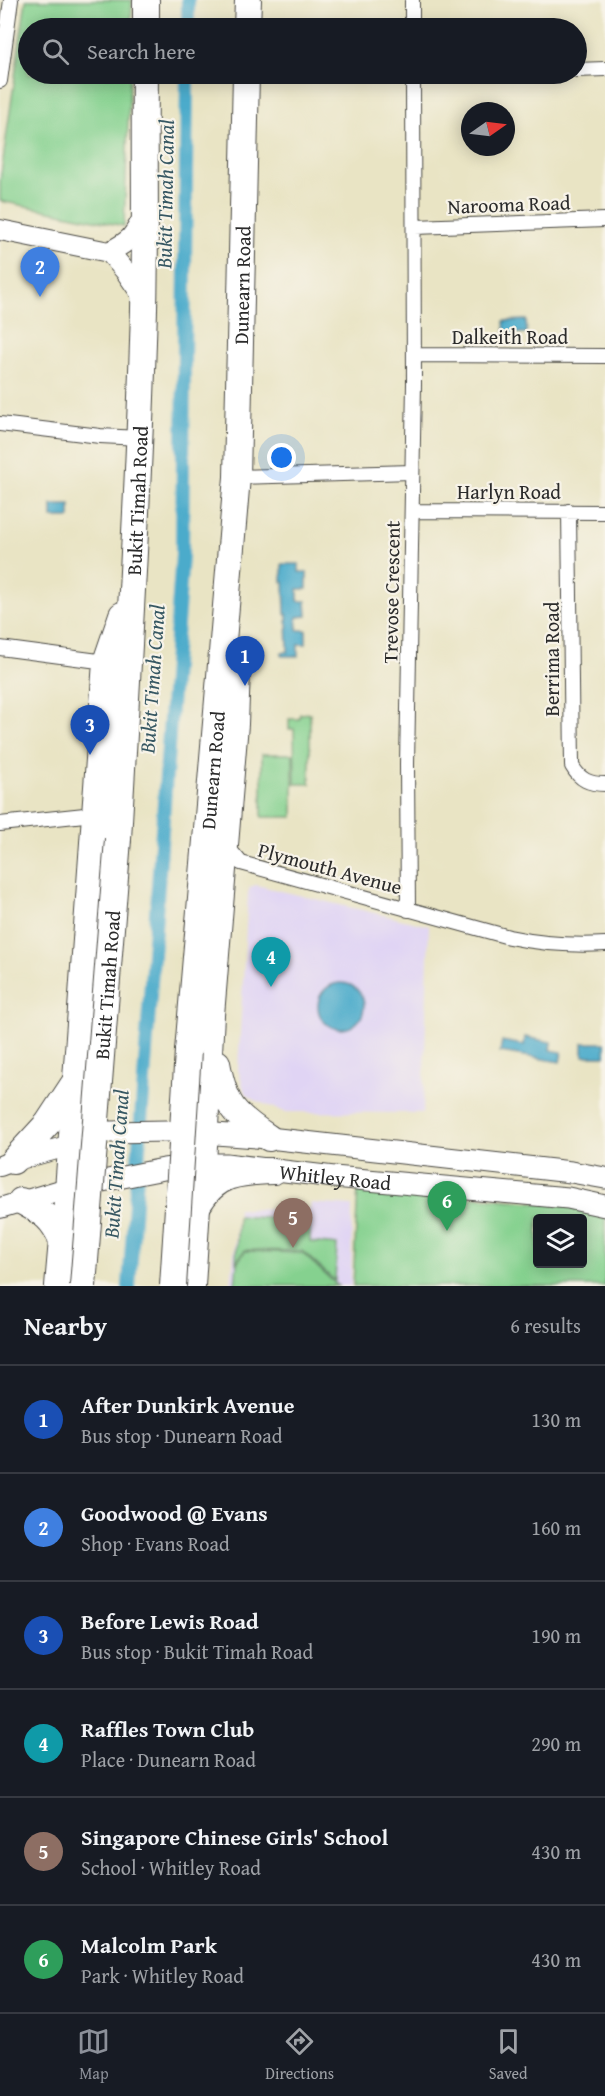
<!DOCTYPE html>
<html lang="en">
<head>
<meta charset="utf-8">
<style>
	:root { --surface:#171b24; --page:#20242c; --text:#f1f3f6; --muted:#9ea1a6; --line:#363941; --accent:#8c9099 }
	body { margin:0; font-family:"Gentium Book Plus",serif; background:var(--page); color:var(--text) }
	.controls { position:absolute; right:18px; bottom:18px; display:grid; overflow:hidden; border-radius:6px; box-shadow:0 3px 15px #0003 }
	.controls button { width:54px; height:54px; display:grid; place-items:center; padding:0; border:0; border-bottom:2px solid var(--line); background:var(--surface); color:var(--text); font:30px sans-serif }
	.compass { position:absolute; left:461px; top:102px; width:54px; height:54px; border-radius:50%; background:var(--surface); box-shadow:0 3px 15px #0003; rotate:76deg }
	.you { position:absolute; left:282px; top:458px; width:21px; height:21px; margin:-15px; border:4px solid #fff; border-radius:50%; background:#1a73e8; box-shadow:0 0 0 9px #1a73e833 }
	.badge { display:grid; place-items:center; width:39px; height:39px; border-radius:50%; background:var(--accent); color:#fff; font-size:20px; font-weight:700 }
	.pin { position:absolute; translate:-50% -50px; filter:drop-shadow(0 2px 3px #0008) }
	.pin::after { content:''; position:absolute; top:32px; width:21px; height:18px; background:inherit; clip-path:polygon(0 0,100% 0,50% 100%) }
	.list { margin:0; padding:0; list-style:none }
	h2 { display:flex; justify-content:space-between; align-items:center; height:78px; margin:0; padding:0 24px; font-size:26px }
	h2 small { font-size:20px; font-weight:400; color:var(--muted) }
	.list li { display:grid; grid-template-columns:39px 1fr auto; gap:18px; align-items:center; box-sizing:border-box; height:108px; padding:0 24px; border-top:2px solid var(--line) }
	.list b { display:block; font-size:22px; white-space:nowrap }
	.list p { margin:0; font-size:20px; white-space:nowrap; color:var(--muted) }
	.list em { font-size:20px; font-style:normal; color:var(--muted) }
	.icon { flex:none; width:33px; height:33px; fill:none; stroke:currentColor; stroke-width:2; stroke-linecap:round; stroke-linejoin:round }
	.map { position:relative; flex:none; width:605px; height:1286px; overflow:hidden }
	.search { position:absolute; background:var(--surface); box-shadow:0 3px 15px #0003; left:18px; right:18px; top:18px; height:66px; display:flex; align-items:center; gap:15px; box-sizing:border-box; padding:0 21px; border-radius:33px; color:var(--muted); font-size:22px }
	.sheet { height:726px; background:var(--surface) }
	nav { display:flex; justify-content:space-around; align-items:center; box-sizing:border-box; height:84px; border-top:2px solid var(--line); background:var(--surface); font-size:16px; color:var(--muted) }
	nav a { display:grid; justify-items:center; gap:3px }
	nav .on { color:var(--accent) }
	.map>svg:first-child { display:block }
</style>
</head>
<body>
<div class="map">
<svg width="605" height="1286" viewBox="0 0 605 1286">
	<rect width="100%" height="100%" fill="#f7f3e8"/>
	<filter id="ink" filterUnits="userSpaceOnUse"><feTurbulence type="fractalNoise" baseFrequency=".0167" numOctaves="2"/><feDisplacementMap in="SourceGraphic" scale="12" xChannelSelector="R" yChannelSelector="G"/><feConvolveMatrix kernelMatrix="1 2 1 2 8 2 1 2 1" color-interpolation-filters="sRGB"/></filter>
	<filter id="wash" filterUnits="userSpaceOnUse"><feTurbulence type="fractalNoise" baseFrequency=".008" numOctaves="4" result="noise"/><feDisplacementMap in="SourceGraphic" scale="24" xChannelSelector="R" yChannelSelector="G"/><feGaussianBlur stdDeviation="1.35" result="paint"/><feColorMatrix in="noise" values="0 0 0 0 0 0 0 0 0 0 0 0 0 0 0 0 0 1.4 0 .05"/><feComposite in="paint" operator="in"/></filter>
	<g filter="url(#wash)">
		<rect width="100%" height="100%" fill="#e9e4c4"/>
		<path fill="#e0d4f4" d="M256,885L429,926L423,1113L285,1112L254,1100L245,1093L238,1069L248,893L250,887Z
			M311,1203L352,1206L351,1286H231L238,1209L310,1210Z"/>
		<path fill="#85d18f" stroke="#587e5d" stroke-width="1.5" fill-rule="evenodd" d="M26,0H132L131,28H28V74H130L124,226L0,201V181Z
			M310,713V784H295L294,729H289V719H299L300,714Z
			M262,754H293V817H262Z
			M358,1187L566,1205L605,1214V1286H353ZM538,1218H582V1264H538Z
			M238,1216L310,1221V1242L337,1245L335,1281L302,1251L245,1250L236,1262Z
			M245,1251L302,1253L338,1286H235L237,1263Z"/>
		<path fill="#4cabcb" stroke="#3c6b7b" stroke-width="1.5" d="M526,320L527,333L505,334L504,321Z
			M52,505H70V518H52Z
			M282,564H299V572H307V589H298V601H306L307,616L297,617L298,630H306V644H298V656H282V652H288L287,614H285L284,582H282Z
			M318 1006a23 23 0 1 1 46 0a23 23 0 1 1-46 0Z
			M525,1037L551,1042L550,1050L562,1052L560,1062L500,1052L502,1041L524,1045Z
			M583,1043H605V1056H583Z"/>
		<g fill="none" stroke-linecap="round" stroke-linejoin="round">
			<path stroke="#4cabcb" stroke-width="14" d="M188,28V0
				M129,1286L182,555L187,74"/>
		</g>
	</g>
	<g filter="url(#ink)">
		<g fill="none" stroke-linecap="round" stroke-linejoin="round">
			<g stroke="#484742" stroke-width="16">
				<path id="street" d="M412,0V28
					M576,70L605,69
					M0,81L11,0
					M415,227L605,220
					M414,355L605,356
					M0,424L100,436L140,438
					M237,477L412,472
					M412,511L605,512
					M569,511L572,766C580,780 589,784 605,784
					M0,648L106,662
					M0,824L94,814
					M225,844L241,863L509,937C542,944 572,946 605,944
					M408,910L407,764L414,384L413,74"/>
			</g>
			<g stroke="#484742" stroke-width="22">
				<path id="secondary" d="M0,230L109,252L126,272L144,298
					M109,252C132,240 133,237 145,214
					M0,1166L13,1161L71,1145
					M0,1208L67,1188"/>
			</g>
			<g stroke="#484742" stroke-width="23">
				<g id="primary">
					<path d="M189,1132L269,1138L571,1172L605,1178"/>
					<path id="s1" d="M77,1186L164,1169L203,1164H226L334,1177L568,1198L605,1206"/>
				</g>
			</g>
			<g stroke="#484742" stroke-width="28">
				<g id="highway">
					<path d="M146,28V0"/>
					<path d="M247,28L248,0"/>
					<path id="s2" d="M118,839C128,662 139,486 144,309C146,231 144,152 145,74"/>
					<path id="s3" d="M188,1051L237,477L246,74"/>
					<path d="M217,1063C225,1106 233,1114 269,1138"/>
					<path d="M13,1161L48,1123L73,1085"/>
					<path d="M21,1201C43,1213 51,1216 62,1240"/>
					<path d="M197,1207C215,1173 239,1172 274,1171"/>
					<path d="M58,1286L62,1240L67,1204L106,662L122,615"/>
					<path d="M192,1286L197,1207L203,1164L211,1015L235,724L237,669"/>
				</g>
			</g>
			<use href="#street" stroke="#fff" stroke-width="14"/>
			<use href="#secondary" stroke="#fff" stroke-width="20"/>
			<use href="#primary" stroke="#fff" stroke-width="21"/>
			<use href="#highway" stroke="#fff" stroke-width="26"/>
			<g stroke="#484742" stroke-width="23" stroke-linecap="butt">
				<path id="primary-bridge" d="M110,1132L167,1131"/>
			</g>
			<g stroke="#484742" stroke-width="28" stroke-linecap="butt">
				<g id="highway-bridge">
					<path id="s4" d="M83,1286L118,839"/>
					<path d="M173,1286L188,1051"/>
				</g>
			</g>
			<use href="#primary-bridge" stroke="#fff" stroke-width="21"/>
			<use href="#highway-bridge" stroke="#fff" stroke-width="26"/>
		</g>
	</g>
	<g text-anchor="middle" dominant-baseline="central" stroke-width="4.5" stroke-linejoin="round" paint-order="stroke">
		<g font-size="20" fill="#2b2b2b" stroke="#f7f3e8">
			<text transform="translate(509 204) rotate(-2)">Narooma Road</text>
			<text stroke="none"><textPath href="#s3" startOffset="768">Dunearn Road</textPath></text>
			<text x="510" y="336">Dalkeith Road</text>
			<text x="509" y="491">Harlyn Road</text>
			<text stroke="none"><textPath href="#s2" startOffset="339">Bukit Timah Road</textPath></text>
			<text transform="translate(391 592) rotate(-89)">Trevose Crescent</text>
			<text transform="translate(551 659) rotate(-90)">Berrima Road</text>
			<text stroke="none"><textPath href="#s3" startOffset="282">Dunearn Road</textPath></text>
			<text transform="translate(330 868) rotate(15)">Plymouth Avenue</text>
			<text stroke="none"><textPath href="#s4" startOffset="302">Bukit Timah Road</textPath></text>
			<text stroke="none"><textPath href="#s1" startOffset="261">Whitley Road</textPath></text>
		</g>
		<g font-size="21" font-style="italic" fill="#375863" stroke="#f7f3e8">
			<text transform="translate(165 194) rotate(-89)">Bukit Timah Canal</text>
			<text transform="translate(152 679) rotate(-86)">Bukit Timah Canal</text>
			<text transform="translate(116 1164) rotate(-86)">Bukit Timah Canal</text>
		</g>
	</g>
</svg>
<div class="controls">
<button><svg class="icon" aria-label="layers" viewBox="0 0 24 24"><path d="M12 4l9 5-9 5-9-5zM3 14l9 5 9-5"/></svg></button>
</div>
<svg class="compass" viewBox="-18 -18 36 36"><path d="M0-13l5 13h-10z" fill="#e53935"/><path d="M0 13l5-13h-10z" fill="#9ea1a6"/></svg>
<div class="you"></div>
<div class="pin badge" style="left:245px;top:686px;background:#1a4fb4">1</div>
<div class="pin badge" style="left:40px;top:297px;background:#3f7fe0">2</div>
<div class="pin badge" style="left:90px;top:755px;background:#1a4fb4">3</div>
<div class="pin badge" style="left:271px;top:987px;background:#0f9aa8">4</div>
<div class="pin badge" style="left:293px;top:1248px;background:#8d6e63">5</div>
<div class="pin badge" style="left:447px;top:1231px;background:#2e9e5b">6</div>
<div class="search"><svg class="icon" aria-label="search" viewBox="0 0 24 24"><circle cx="10" cy="10" r="6"/><path d="M15 15l6 6"/></svg>Search here</div>
</div>
<section class="sheet">
<h2>Nearby<small>6 results</small></h2>
<ul class="list">
<li><span class="badge" style="background:#1a4fb4">1</span><div><b>After Dunkirk Avenue</b><p>Bus stop · Dunearn Road</p></div><em>130 m</em></li>
<li><span class="badge" style="background:#3f7fe0">2</span><div><b>Goodwood @ Evans</b><p>Shop · Evans Road</p></div><em>160 m</em></li>
<li><span class="badge" style="background:#1a4fb4">3</span><div><b>Before Lewis Road</b><p>Bus stop · Bukit Timah Road</p></div><em>190 m</em></li>
<li><span class="badge" style="background:#0f9aa8">4</span><div><b>Raffles Town Club</b><p>Place · Dunearn Road</p></div><em>290 m</em></li>
<li><span class="badge" style="background:#8d6e63">5</span><div><b>Singapore Chinese Girls' School</b><p>School · Whitley Road</p></div><em>430 m</em></li>
<li><span class="badge" style="background:#2e9e5b">6</span><div><b>Malcolm Park</b><p>Park · Whitley Road</p></div><em>430 m</em></li>
</ul>
</section>
<nav>
<a class="on"><svg class="icon" aria-label="map" viewBox="0 0 24 24"><path d="M3 6l6-2 6 2 6-2v14l-6 2-6-2-6 2zM9 4v14M15 6v14"/></svg>Map</a>
<a><svg class="icon" aria-label="directions" viewBox="0 0 24 24"><path d="M12 3l9 9-9 9-9-9zM9 14v-3h6M13 9l2 2-2 2"/></svg>Directions</a>
<a><svg class="icon" aria-label="saved" viewBox="0 0 24 24"><path d="M7 4h10v16l-5-4-5 4z"/></svg>Saved</a>
</nav>
</body>
</html>
